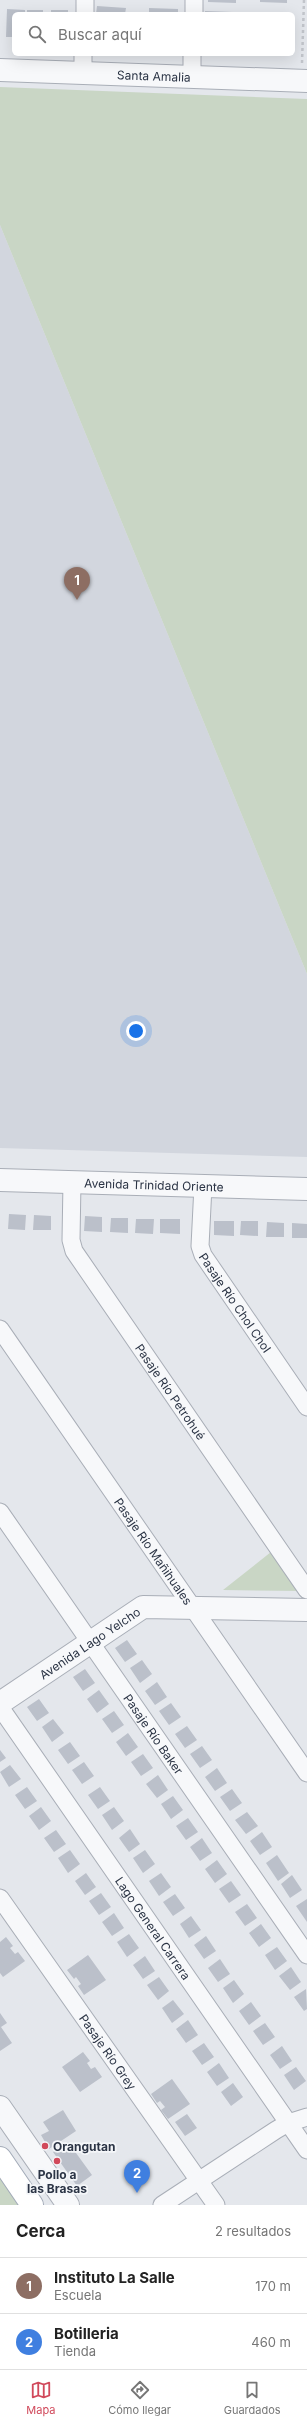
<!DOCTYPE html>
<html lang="es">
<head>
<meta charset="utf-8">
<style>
	:root { --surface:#fff; --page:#f6f6f6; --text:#222; --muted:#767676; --line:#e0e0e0; --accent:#d1495b }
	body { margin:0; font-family:Inter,sans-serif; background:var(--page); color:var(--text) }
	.you { position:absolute; left:136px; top:1031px; width:14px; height:14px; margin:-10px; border:3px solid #fff; border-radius:50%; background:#1a73e8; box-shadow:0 0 0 6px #1a73e833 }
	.badge { display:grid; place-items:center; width:26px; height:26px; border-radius:50%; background:var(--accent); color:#fff; font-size:13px; font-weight:700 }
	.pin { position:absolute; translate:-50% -33px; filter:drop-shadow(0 1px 2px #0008) }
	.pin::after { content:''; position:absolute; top:21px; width:14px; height:12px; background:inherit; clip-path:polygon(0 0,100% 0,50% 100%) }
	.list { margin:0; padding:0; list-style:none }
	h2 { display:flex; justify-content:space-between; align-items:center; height:52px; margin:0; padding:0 16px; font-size:17px }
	h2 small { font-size:13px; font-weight:400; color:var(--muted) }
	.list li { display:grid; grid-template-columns:26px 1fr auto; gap:12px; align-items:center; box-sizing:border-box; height:56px; padding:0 16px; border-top:1px solid var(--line) }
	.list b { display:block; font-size:15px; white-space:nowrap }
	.list p { margin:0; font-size:13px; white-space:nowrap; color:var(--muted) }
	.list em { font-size:13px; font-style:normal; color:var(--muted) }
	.icon { flex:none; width:22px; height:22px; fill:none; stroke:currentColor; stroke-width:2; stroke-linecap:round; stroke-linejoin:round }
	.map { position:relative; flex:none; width:307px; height:2205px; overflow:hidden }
	.search { position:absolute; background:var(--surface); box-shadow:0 4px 16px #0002; left:12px; right:12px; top:12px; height:44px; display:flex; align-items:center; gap:10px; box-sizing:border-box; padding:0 14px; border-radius:6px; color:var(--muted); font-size:15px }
	.sheet { height:164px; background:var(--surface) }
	nav { display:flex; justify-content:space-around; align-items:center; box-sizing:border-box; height:56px; border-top:1px solid var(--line); background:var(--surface); font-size:11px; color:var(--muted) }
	nav a { display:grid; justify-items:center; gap:2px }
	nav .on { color:var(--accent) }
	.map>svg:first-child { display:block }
</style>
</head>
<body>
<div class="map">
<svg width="307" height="2205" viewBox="0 0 307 2205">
	<rect width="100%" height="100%" fill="#e4e7ec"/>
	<path fill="#d2d6de" d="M0,225L307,974V1157L0,1148Z"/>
	<path fill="#c9d6c5" d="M0,87L307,99V974L0,225Z
		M271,1552L302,1591L223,1590Z
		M0,2173L22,2205H0Z"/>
	<path fill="#bbc0ca" d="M208,0H236V3L208,2Z
		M260,0H287V3L260,2Z
		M97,6L126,8L125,14H96Z
		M149,8L178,9V14H149Z
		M7,9L25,10V14H14V37H6Z
		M27,10H43V14H27Z
		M51,10H68V14H51Z
		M205,11L233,12V14H205Z
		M258,12L271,13V14H258Z
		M9,1214L26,1215L25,1230L8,1229Z
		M34,1215L51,1216V1230H33Z
		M85,1216L102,1217V1232L84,1231Z
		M111,1218H128V1233L110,1232Z
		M136,1219H154L153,1234L135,1233Z
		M160,1219H180V1234L160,1233Z
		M214,1221H234V1236L214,1235Z
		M241,1221H258V1236L240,1235Z
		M267,1222L284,1223V1237H266Z
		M292,1223L307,1224V1238H292Z
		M127,1640L137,1654L125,1662L115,1648Z
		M142,1660L152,1674L140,1683L130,1668Z
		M85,1669L95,1683L83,1691L73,1677Z
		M157,1682L167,1697L155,1705L145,1691Z
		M99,1690L109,1704L97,1713L87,1699Z
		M39,1699L49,1713L37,1721L27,1707Z
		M171,1703L181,1717L169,1725L159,1711Z
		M114,1711L124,1725L112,1733L102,1719Z
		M53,1719L64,1733L52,1742L42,1727Z
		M187,1726L197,1740L185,1748L175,1734Z
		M128,1733L138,1747L126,1756L116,1742Z
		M70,1742L80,1756L68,1764L58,1750Z
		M202,1746L212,1760L200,1768L190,1754Z
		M0,1750L6,1758L0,1762Z
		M143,1754L153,1768L141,1776L131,1762Z
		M84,1762L94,1776L82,1784L72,1770Z
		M10,1765L21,1779L9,1787L0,1772Z
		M217,1768L227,1783L215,1791L205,1777Z
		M158,1775L168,1790L157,1798L146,1784Z
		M27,1787L37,1801L25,1809L15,1795Z
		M100,1787L110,1801L98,1809L88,1795Z
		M232,1789L242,1803L230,1811L220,1797Z
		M173,1796L183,1810L171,1819L161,1804Z
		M41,1807L51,1821L39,1830L29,1816Z
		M114,1807L124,1821L112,1830L102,1815Z
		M247,1812L258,1826L246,1834L235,1820Z
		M188,1818L198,1832L186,1840L176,1826Z
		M130,1829L140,1844L129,1852L119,1838Z
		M56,1830L66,1844L54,1852L44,1838Z
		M262,1832L272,1847L260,1855L250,1841Z
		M202,1838L212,1853L200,1861L190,1847Z
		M70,1850L80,1864L68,1873L58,1858Z
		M145,1850L155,1864L143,1873L133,1858Z
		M277,1855L289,1873L278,1881L266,1863Z
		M217,1860L227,1874L215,1883L205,1869Z
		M86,1873L96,1887L85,1895L75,1881Z
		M161,1873L171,1887L159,1896L149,1881Z
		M292,1875L302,1890L290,1898L281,1884Z
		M231,1881L241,1895L229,1903L219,1889Z
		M101,1893L111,1907L99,1915L89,1901Z
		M175,1894L185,1908L173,1916L163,1902Z
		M307,1899V1922L296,1906Z
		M247,1904L257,1918L245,1926L235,1912Z
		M114,1913L124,1928L112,1936L102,1922Z
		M191,1916L201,1930L189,1938L180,1924Z
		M261,1924L271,1938L259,1947L249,1933Z
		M129,1934L139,1948L127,1957L117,1942Z
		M206,1936L216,1951L204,1959L194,1945Z
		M6,1937L13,1946L10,1948L15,1954L18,1952L25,1961L3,1977L0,1973V1942Z
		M277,1947L287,1961L275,1970L265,1955Z
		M88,1955L106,1980L84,1995L78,1986L81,1984L76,1977L74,1979L67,1970Z
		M145,1956L155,1971L143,1979L133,1965Z
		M220,1959L230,1974L218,1982L208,1968Z
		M291,1967L301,1982L290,1990L279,1976Z
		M159,1977L169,1991L158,2000L147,1985Z
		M234,1980L244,1994L233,2003L223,1988Z
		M306,1989L307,2009L304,2011L294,1997Z
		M173,2000L184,2014L172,2023L162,2008Z
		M251,2002L261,2016L249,2025L239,2011Z
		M0,2013L7,2023L1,2027L12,2043L0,2051Z
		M188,2020L198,2035L186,2043L176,2029Z
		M265,2023L275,2037L263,2045L253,2031Z
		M204,2043L214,2057L202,2065L192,2051Z
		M282,2046L292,2061L280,2069L270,2055Z
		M83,2052L90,2061L87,2063L91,2069L95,2067L102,2077L80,2092L62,2067Z
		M219,2063L229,2078L217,2086L207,2072Z
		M296,2067L306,2081L294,2090L284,2075Z
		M172,2079L190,2104L168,2119L161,2110L165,2107L160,2101L157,2103L151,2094Z
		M233,2083L243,2097L231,2106L221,2092Z
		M63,2110L76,2131L49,2149L41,2135L49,2131L43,2122Z
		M187,2114L197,2128L185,2136L175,2122Z
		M68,2142L92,2175L77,2186L53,2152Z"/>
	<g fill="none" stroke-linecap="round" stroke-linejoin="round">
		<g stroke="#a9aeb7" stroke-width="19">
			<g id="minor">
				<path d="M85,14V0"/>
				<path d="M194,14V0"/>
				<path d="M83,73V54"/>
				<path d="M192,77V54"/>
				<path id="s1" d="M72,1182L71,1240L74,1251L307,1590"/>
				<path id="s2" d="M203,1186L200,1246L203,1255L307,1407"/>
				<path id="s3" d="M0,1329L307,1773"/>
				<path id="s4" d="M0,1512L307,1955"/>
				<path id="s5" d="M0,1707L307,2150"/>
				<path id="s6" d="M0,1898L216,2205"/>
				<path d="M162,2205L276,2130L288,2123L307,2117"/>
			</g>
		</g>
		<g stroke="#a9aeb7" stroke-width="24">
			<g id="tertiary">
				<path id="s7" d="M0,70L307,81"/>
				<path id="s8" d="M0,1180L307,1189"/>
				<path id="s9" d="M0,1703L143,1607L307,1610"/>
				<path d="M0,2107L68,2205"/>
			</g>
		</g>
		<g stroke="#a3abb8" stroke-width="24">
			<path id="primary" d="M0,2158L32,2205"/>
		</g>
		<path stroke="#c2c5cb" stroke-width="2.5" stroke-dasharray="3 3" stroke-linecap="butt" d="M302,63L304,0"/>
		<use href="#minor" stroke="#f7f8fa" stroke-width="17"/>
		<use href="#tertiary" stroke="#f7f8fa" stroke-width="22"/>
		<use href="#primary" stroke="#fff" stroke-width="22"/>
	</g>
	<g fill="#d1495b" stroke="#f4f6f9" stroke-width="1.5">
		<circle cx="45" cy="2146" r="4"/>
		<circle cx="57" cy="2161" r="4"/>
	</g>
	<g text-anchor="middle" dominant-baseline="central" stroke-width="3.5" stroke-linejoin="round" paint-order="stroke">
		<g font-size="12" fill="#2b3445" stroke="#f4f6f9">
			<text stroke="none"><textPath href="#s7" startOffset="154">Santa Amalia</textPath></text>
			<text stroke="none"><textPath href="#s8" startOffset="154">Avenida Trinidad Oriente</textPath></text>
			<text stroke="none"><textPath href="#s2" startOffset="127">Pasaje Río Chol Chol</textPath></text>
			<text stroke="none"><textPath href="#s1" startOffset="240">Pasaje Río Petrohué</textPath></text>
			<text stroke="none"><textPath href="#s3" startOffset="270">Pasaje Río Mañihuales</textPath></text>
			<text stroke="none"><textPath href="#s9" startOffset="108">Avenida Lago Yelcho</textPath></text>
			<text stroke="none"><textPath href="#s4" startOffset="270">Pasaje Río Baker</textPath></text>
			<text stroke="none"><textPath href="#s5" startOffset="269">Lago General Carrera</textPath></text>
			<text stroke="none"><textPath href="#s6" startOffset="188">Pasaje Río Grey</textPath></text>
		</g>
		<g font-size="12" font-weight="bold" fill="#2b3445" stroke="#f4f6f9" text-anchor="start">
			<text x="53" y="2146">Orangutan</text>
			<text x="57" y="2174" text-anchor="middle">Pollo a<tspan x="57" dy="14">las Brasas</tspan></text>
		</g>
	</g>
</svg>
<div class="you"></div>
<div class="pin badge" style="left:77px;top:600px;background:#8d6e63">1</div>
<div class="pin badge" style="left:137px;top:2193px;background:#3f7fe0">2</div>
<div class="search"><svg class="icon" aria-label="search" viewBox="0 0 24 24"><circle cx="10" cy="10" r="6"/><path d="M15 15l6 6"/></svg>Buscar aquí</div>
</div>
<section class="sheet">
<h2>Cerca<small>2 resultados</small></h2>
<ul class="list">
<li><span class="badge" style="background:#8d6e63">1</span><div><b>Instituto La Salle</b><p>Escuela</p></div><em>170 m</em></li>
<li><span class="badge" style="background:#3f7fe0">2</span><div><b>Botilleria</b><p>Tienda</p></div><em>460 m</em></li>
</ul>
</section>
<nav>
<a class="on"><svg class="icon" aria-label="map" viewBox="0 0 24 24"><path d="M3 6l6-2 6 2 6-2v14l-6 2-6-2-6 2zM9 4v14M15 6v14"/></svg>Mapa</a>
<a><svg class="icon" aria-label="directions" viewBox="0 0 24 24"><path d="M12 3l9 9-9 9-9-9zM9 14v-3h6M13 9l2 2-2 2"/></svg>Cómo llegar</a>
<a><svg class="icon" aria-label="saved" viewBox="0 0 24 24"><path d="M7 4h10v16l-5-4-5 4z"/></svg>Guardados</a>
</nav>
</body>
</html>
